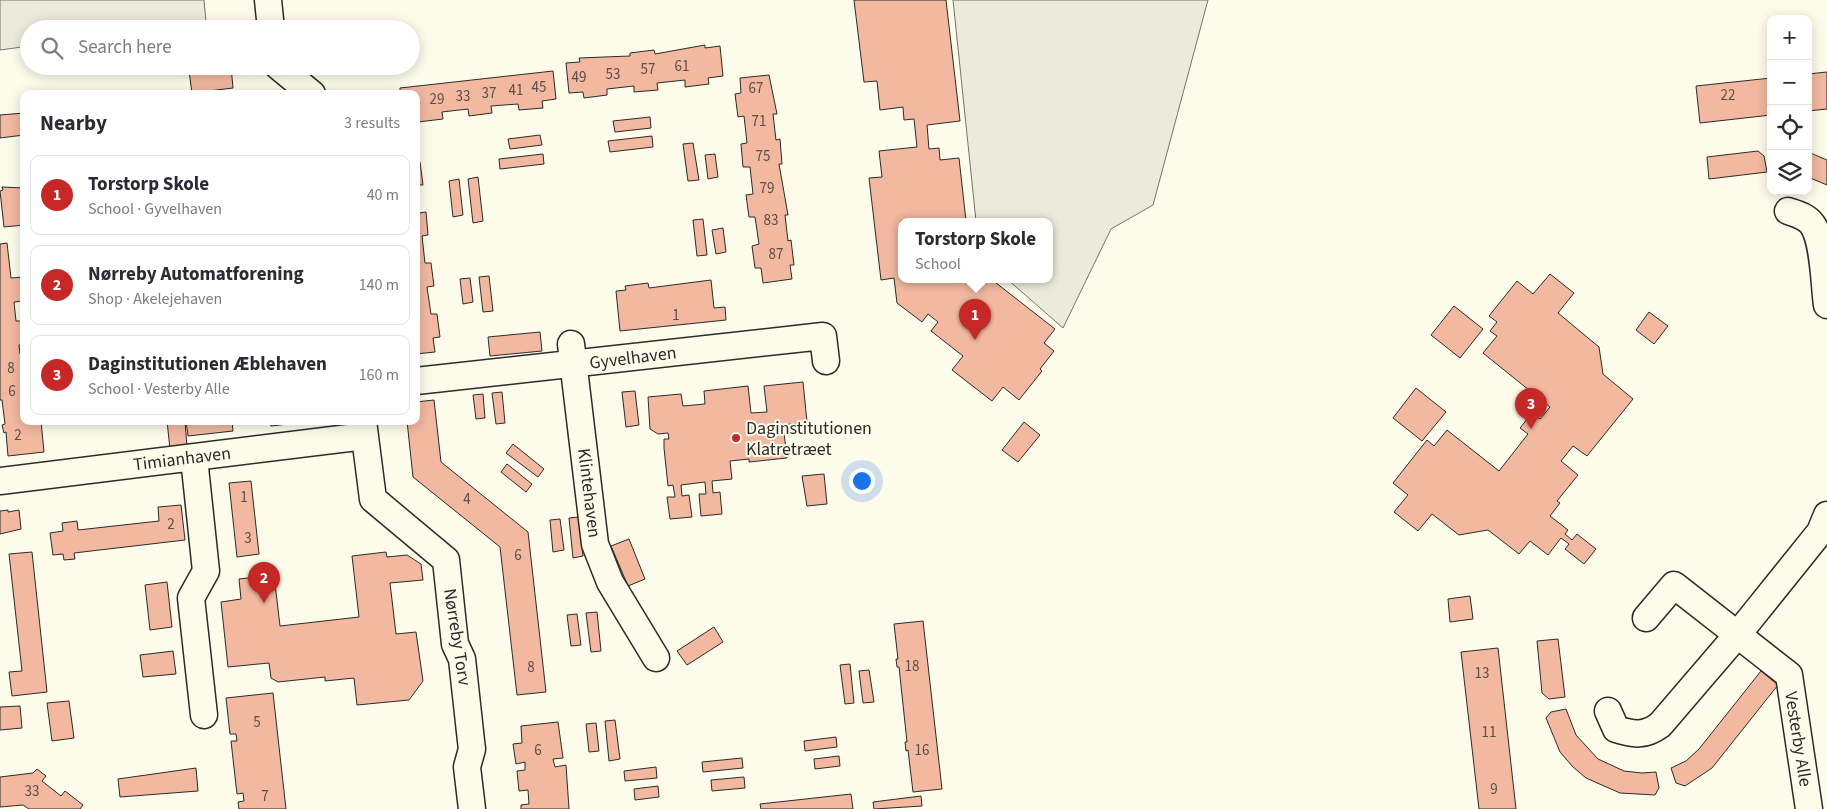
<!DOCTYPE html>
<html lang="en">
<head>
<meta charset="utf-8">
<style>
	:root { --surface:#fff; --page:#f7f7f7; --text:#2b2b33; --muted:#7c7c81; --line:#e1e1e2; --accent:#c62828 }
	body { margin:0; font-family:"Source Sans 3",sans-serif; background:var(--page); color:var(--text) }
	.controls { position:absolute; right:15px; top:15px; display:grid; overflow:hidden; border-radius:10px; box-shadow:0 2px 12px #0003 }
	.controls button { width:45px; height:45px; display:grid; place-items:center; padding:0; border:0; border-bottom:1px solid var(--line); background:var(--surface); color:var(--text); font:25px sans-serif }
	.you { position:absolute; left:861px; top:480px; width:18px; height:18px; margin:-12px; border:4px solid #fff; border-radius:50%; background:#1a73e8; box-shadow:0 0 0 8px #1a73e833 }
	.badge { display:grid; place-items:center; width:32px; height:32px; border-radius:50%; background:var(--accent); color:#fff; font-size:16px; font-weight:700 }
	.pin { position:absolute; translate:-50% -41px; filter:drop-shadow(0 1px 2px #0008) }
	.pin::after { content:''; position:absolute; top:26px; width:18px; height:15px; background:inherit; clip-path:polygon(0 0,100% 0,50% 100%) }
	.popup { position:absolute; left:898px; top:218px; width:155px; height:65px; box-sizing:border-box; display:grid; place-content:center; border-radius:10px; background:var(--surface); filter:drop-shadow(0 1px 4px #0005); font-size:16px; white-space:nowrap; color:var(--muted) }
	.popup b { font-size:19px; color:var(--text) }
	.popup::after { content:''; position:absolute; left:50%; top:100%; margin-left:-10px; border:10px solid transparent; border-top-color:var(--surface) }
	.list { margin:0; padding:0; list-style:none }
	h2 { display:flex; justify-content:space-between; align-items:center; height:65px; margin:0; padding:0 20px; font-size:21px }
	h2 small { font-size:16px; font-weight:400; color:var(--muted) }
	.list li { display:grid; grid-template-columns:32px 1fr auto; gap:15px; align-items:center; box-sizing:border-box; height:80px; margin:0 10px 10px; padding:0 10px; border:1px solid var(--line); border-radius:10px }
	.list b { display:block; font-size:19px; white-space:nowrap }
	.list p { margin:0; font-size:16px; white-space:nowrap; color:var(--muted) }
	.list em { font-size:16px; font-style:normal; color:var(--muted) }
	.icon { flex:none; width:28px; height:28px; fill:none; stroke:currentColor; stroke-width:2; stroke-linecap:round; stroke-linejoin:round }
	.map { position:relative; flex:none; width:1827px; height:809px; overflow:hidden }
	.search { position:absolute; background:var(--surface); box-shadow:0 2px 12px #0003; left:20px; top:20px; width:400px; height:55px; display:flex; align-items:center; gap:12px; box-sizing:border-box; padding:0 18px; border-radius:28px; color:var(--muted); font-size:19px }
	.panel { position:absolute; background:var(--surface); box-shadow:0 2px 12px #0003; left:20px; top:90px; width:400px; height:335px; border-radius:10px }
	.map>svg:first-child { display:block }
</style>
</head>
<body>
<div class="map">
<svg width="1827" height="809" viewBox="0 0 1827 809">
	<rect width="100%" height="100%" fill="#fdfbea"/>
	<path fill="#ecebdb" stroke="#74746e" d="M0,0H204L206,22L155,29H29V46L0,50Z
		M953,0H1208L1153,205L1111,229L1063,328L1007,279H1049V221H976Z"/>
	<path fill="#f2b8a0" stroke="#2b2b2b" d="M854,0H946L960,121L927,125L929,149L939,148L940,160L959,158L966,221H901V279H991L1055,329L1044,343L1054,351L1040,369L1042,371L1019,400L1003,387L992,401L952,370L963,356L931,331L938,322L928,314L922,322L897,303L894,278L881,280L869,178L882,177L879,151L917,147L914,119L904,120L903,107L880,110L877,81L864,82Z
		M705,45V48L720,46L723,76L708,78L709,84L685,87V80L657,83L658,90L634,92V86L607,89V95L584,98L583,92L569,93L566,63L580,62L579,58L630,56V53L654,50L655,54Z
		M231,66L233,88L192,93L189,71Z
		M553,71L556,99L542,101L543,108L519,110L518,104L491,106L492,113L469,116L468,109L442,112L443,119L418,122L416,94H400V88Z
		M1827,72V109L1808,111V74Z
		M769,75L777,114H773L776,140L780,139L782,164H779L788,215H785L788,241L791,240L794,265H790L792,279L763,283L761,268H755L752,246L759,244L755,217H749L746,195L753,194L750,167H743L741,144L747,143L744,116L738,117L735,94L741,93L740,78Z
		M1771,78V115L1700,123L1696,86Z
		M24,113V135L0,138V115Z
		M650,117L651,128L615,132L613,121Z
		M540,135L542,145L510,149L508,139Z
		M652,136L653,147L610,152L608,141Z
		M693,143L699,180L688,181L683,144Z
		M1758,151L1764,156L1767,172L1709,179L1707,157Z
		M1808,152L1827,160V185L1808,177Z
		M543,154L544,164L500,169L499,159Z
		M715,154L718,177L708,179L705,155Z
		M416,162H420L423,185H416Z
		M478,177L483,221L473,223L468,179Z
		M459,179L463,215L453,217L449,181Z
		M23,185H24V225L4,227L0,191L3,190L2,187L24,188Z
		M416,188L419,213L426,212L428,235L422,236L425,263H431L434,286L427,287L431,314H437L440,337L433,338L435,352L416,354Z
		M703,219L707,255L697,256L693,220Z
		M723,228L726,252L716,254L712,230Z
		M7,243L11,278L24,277V301L14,302L16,321H24V345H19L20,354L24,353V421H41L44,452L8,456L6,432L4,433L2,425L5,424L2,400H0V244Z
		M1550,274L1574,293L1558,313L1599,347L1603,374L1633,399L1587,456L1573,446L1561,461L1578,475L1557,501L1560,503L1550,516L1568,530L1565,534L1572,540L1577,534L1596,549L1584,564L1565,549L1569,544L1561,538L1548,555L1530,541L1519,554L1488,530L1459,535L1432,514L1418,531L1394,512L1408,495L1393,483L1427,440L1434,446L1447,430L1499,471L1528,434L1520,428L1532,413L1540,419L1550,407L1483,353L1497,336L1490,331L1497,322L1489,316L1517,281L1533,294Z
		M489,276L493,311L483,312L479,277Z
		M470,278L473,302L463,304L460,279Z
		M711,280L714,308L725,307L726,320L620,331L616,291L626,290L625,286L648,283L649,288Z
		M1454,306L1483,329L1460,358L1431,335Z
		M1649,312L1668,326L1654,344L1636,330Z
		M540,332L542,351L490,356L488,337Z
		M803,382L807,422L783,425L787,458L749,462V459L730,461L732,479L712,481L713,493L720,492L722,514L701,516L699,494H706L705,482L681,485L682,496L689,495L692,517L670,519L667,497H675L673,485L668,486L664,448V439H669L668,433L658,434L650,429L648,397L681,394L683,406L705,404L704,391L748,386L751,413L767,412L764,386Z
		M1416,388L1446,412L1422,441L1393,418Z
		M635,391L639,425L626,427L622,392Z
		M502,392L505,423L496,424L492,393Z
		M483,394L485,418L476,419L473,395Z
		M434,400L441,462L528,532L546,692L517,695L500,547L413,477L407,421H416V402Z
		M167,421H185L187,447L170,449Z
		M186,421H232L233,431L188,436Z
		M268,421H306V422L271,426Z
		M1024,422L1040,435L1018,462L1002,450Z
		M513,444L544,469L538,477L506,453Z
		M507,464L532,484L526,492L501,472Z
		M824,474L827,504L807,506L802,476Z
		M251,481L259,554L237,557L229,483Z
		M181,505L185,540L74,553L75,559L64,560L63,554L53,555L50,533L63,531L62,523L77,521L78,530L159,521L158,507Z
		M8,510V512L19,510L21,529L0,534V511Z
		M579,517L583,556L573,558L569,518Z
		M560,519L564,550L553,552L550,520Z
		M629,539L645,579L628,586L611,546Z
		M32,552L47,692L12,696L9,672L22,671L9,554Z
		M386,552L387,557L407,555L421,564L423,580L390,583L396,634L416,632L423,681L409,700L357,705L354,678L325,681V677L278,682L271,678L269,663L228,667L221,602L241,599L239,579L274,575L280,626L359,617L352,556Z
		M167,582L172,627L150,630L145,585Z
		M1470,596L1473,619L1450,622L1448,599Z
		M597,612L601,651L591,652L586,613Z
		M577,614L581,645L571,646L567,615Z
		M923,621L942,789L913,792L908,750L906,751L905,742H907L899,667H897L896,659H898L894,624Z
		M714,627L723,642L687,665L677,651Z
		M1558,639L1565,697L1549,699L1542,693L1537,641Z
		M1498,648L1516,809H1479L1461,652Z
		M173,651L176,674L143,677L140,655Z
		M850,664L854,703L845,704L840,665Z
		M869,670L874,702L863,703L859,671Z
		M1761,671L1778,685L1712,768L1685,786L1676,783L1671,768L1686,761L1699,749Z
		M273,693L286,809H239L238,802L244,801L243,793L237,794L231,741H237L236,734H230L226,698Z
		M69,701L74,738L52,741L47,703Z
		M20,706L22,728L0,730V707Z
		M1566,709L1576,735L1598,759L1624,771L1642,773L1656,772L1659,788L1655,795L1620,793L1586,778L1573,767L1560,752L1546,718L1551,712Z
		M615,720L620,759L609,761L605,721Z
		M558,722L563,758L553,759L555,767L566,765L569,809H521V805L529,804L528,790L519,791L517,771L525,770V762L516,764L513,744L522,743L521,726Z
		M596,723L599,751L589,752L586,724Z
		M836,737L837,747L805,751L804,741Z
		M839,756L840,766L815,769L814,759Z
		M742,758L743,768L703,772L702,762Z
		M656,767L657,778L625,781L624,771Z
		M196,768L198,791L120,797L118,779Z
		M37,769L46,776L42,781L61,796L65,791L83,805L80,809H29L23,805L0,807V777L33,773Z
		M744,777L745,788L712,791L711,780Z
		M658,786L659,797L635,800L634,789Z
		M851,794L853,809H761L760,804Z
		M921,796L922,806L874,809L873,802Z"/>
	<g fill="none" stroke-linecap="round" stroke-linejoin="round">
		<g stroke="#2b2b2b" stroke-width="29">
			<path id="minor" d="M268,0L271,29
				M278,66L312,94
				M1788,211C1797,214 1806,216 1812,224C1824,240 1824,284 1827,305
				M571,344L595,544L610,582L656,658
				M416,381L823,336L826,361
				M363,421L373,499L446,560L455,644L462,659L471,741L472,749L467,767L472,809
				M194,458L206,571L191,598L204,715
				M0,481L365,436
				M1646,618L1674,585L1789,675L1809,809
				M1608,711L1616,729C1634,735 1645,736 1660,725L1738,634L1820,532L1827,515"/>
		</g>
		<use href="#minor" stroke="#fdfbea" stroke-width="26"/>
	</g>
	<circle fill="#c62828" stroke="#fdfbea" stroke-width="2" cx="736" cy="438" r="5"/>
	<g text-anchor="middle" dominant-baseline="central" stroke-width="4" stroke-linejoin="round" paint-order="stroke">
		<g font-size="15" fill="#5d4e48">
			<text x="682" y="66">61</text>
			<text x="648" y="69">57</text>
			<text x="613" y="74">53</text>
			<text x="579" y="77">49</text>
			<text x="539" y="87">45</text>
			<text x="756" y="88">67</text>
			<text x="516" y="90">41</text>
			<text x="489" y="93">37</text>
			<text x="1728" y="95">22</text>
			<text x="463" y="96">33</text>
			<text x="437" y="99">29</text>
			<text x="759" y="121">71</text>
			<text x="763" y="156">75</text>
			<text x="767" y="188">79</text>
			<text x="771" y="220">83</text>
			<text x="776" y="254">87</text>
			<text x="676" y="315">1</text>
			<text x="11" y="368">8</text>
			<text x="12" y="391">6</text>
			<text x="18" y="435">2</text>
			<text x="244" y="497">1</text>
			<text x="467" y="499">4</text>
			<text x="171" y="524">2</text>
			<text x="248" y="538">3</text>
			<text x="518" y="555">6</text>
			<text x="912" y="666">18</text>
			<text x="531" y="667">8</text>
			<text x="1482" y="673">13</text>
			<text x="257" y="722">5</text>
			<text x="1489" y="732">11</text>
			<text x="538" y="750">6</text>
			<text x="922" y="750">16</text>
			<text x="1494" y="789">9</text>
			<text x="32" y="791">33</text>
			<text x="265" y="796">7</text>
		</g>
		<g font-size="18" fill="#2b2b2b" stroke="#fdfbea">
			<text transform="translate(633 358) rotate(-7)">Gyvelhaven</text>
			<text transform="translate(182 459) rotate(-7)">Timianhaven</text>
			<text transform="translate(589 493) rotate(83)">Klintehaven</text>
			<text transform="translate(457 637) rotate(81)">Nørreby Torv</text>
			<text transform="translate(1798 739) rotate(81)">Vesterby Alle</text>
		</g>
		<g font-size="18" fill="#2b2b2b" stroke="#fdfbea" text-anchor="start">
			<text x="746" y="428">Daginstitutionen<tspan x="746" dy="21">Klatretræet</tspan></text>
		</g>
	</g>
</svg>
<div class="controls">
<button>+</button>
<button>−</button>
<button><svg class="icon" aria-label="locate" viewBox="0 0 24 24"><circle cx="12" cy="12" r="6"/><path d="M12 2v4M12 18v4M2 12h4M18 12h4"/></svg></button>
<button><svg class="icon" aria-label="layers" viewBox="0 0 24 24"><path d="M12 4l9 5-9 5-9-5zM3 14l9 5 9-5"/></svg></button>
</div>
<div class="you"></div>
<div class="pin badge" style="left:975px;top:340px">1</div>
<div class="popup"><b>Torstorp Skole</b>School</div>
<div class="pin badge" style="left:264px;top:603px">2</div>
<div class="pin badge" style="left:1531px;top:429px">3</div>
<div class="search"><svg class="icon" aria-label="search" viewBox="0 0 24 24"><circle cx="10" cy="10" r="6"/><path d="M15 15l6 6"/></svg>Search here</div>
<section class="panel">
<h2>Nearby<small>3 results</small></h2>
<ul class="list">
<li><span class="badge">1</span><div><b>Torstorp Skole</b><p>School · Gyvelhaven</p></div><em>40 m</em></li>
<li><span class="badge">2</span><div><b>Nørreby Automatforening</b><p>Shop · Akelejehaven</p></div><em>140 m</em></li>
<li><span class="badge">3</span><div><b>Daginstitutionen Æblehaven</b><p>School · Vesterby Alle</p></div><em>160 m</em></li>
</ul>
</section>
</div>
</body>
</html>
